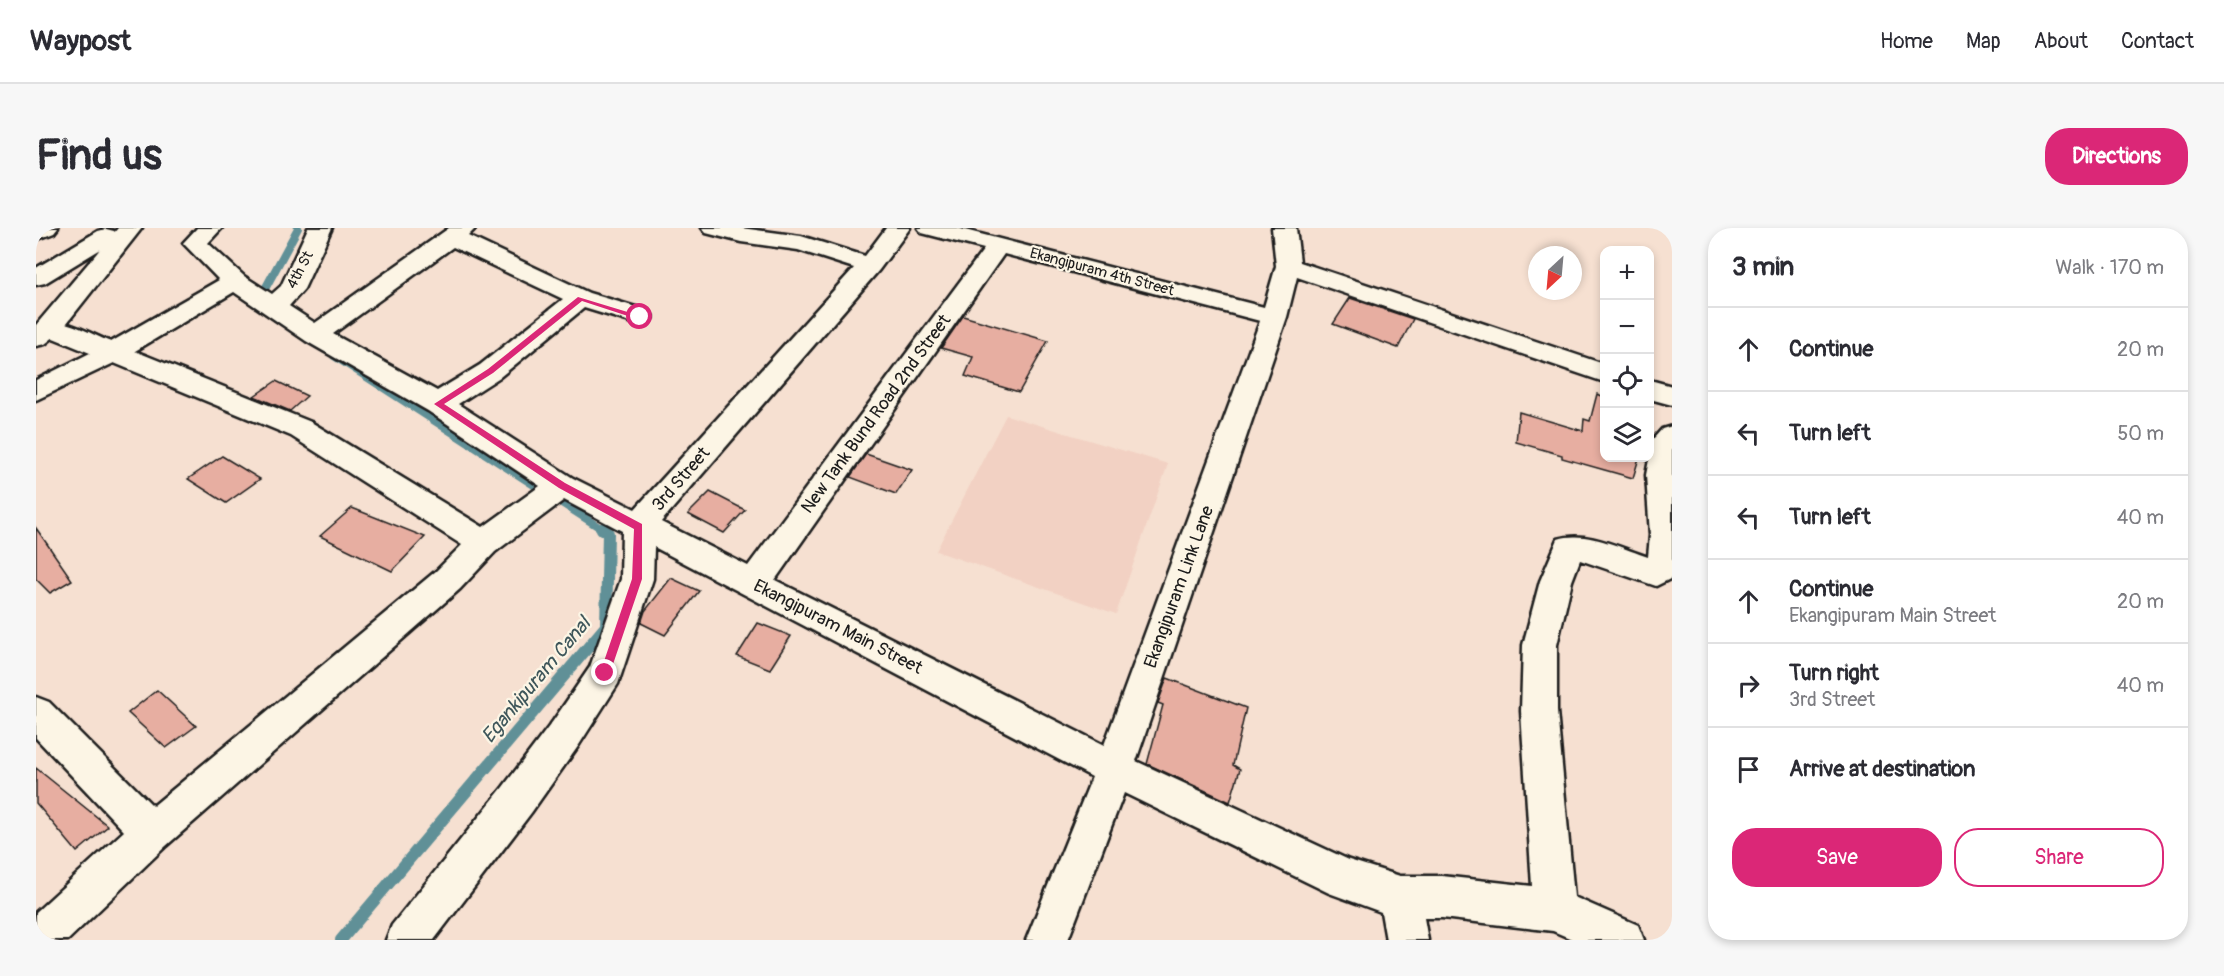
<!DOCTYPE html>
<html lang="en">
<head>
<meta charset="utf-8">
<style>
	:root { --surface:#fff; --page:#f7f7f7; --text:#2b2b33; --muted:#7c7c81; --line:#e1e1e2; --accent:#db2777 }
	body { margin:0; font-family:Pangolin,sans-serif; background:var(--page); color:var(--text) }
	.controls { position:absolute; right:18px; top:18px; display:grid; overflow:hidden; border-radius:12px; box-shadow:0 3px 9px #0003 }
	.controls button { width:54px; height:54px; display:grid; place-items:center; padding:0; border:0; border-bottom:2px solid var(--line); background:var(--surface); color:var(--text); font:30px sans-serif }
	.compass { position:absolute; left:1492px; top:18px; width:54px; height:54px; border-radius:50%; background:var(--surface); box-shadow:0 3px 9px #0003; rotate:206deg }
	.stop { position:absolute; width:18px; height:18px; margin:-14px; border:4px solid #db2777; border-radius:50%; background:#fff }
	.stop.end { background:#db2777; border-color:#fff; box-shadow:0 2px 6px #0008 }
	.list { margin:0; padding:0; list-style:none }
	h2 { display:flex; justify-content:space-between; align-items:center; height:78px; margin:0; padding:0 24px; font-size:26px }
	h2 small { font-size:20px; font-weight:400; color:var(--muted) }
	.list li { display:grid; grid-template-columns:39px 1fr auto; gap:18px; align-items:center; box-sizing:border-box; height:84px; padding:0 24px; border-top:2px solid var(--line) }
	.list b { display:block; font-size:22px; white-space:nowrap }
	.list p { margin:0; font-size:20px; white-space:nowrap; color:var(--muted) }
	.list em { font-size:20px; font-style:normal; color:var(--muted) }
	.actions { display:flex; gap:12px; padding:18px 24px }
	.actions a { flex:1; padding:14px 0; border:2px solid var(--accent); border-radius:24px; text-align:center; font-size:21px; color:var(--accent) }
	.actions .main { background:var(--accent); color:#fff }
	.icon { flex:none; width:33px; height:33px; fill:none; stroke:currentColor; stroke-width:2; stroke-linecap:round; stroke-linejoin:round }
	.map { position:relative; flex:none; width:1636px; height:712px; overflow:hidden; border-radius:24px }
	header { display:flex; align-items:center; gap:36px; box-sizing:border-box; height:84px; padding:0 30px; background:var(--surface); border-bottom:2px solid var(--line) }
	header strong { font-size:28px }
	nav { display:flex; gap:33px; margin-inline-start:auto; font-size:21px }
	.intro { display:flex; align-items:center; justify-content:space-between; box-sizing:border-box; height:144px; padding:0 36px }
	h1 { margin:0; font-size:42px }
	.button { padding:15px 27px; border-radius:24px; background:var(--accent); color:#fff; font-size:21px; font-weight:700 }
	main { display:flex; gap:36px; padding:0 36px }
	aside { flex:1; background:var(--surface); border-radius:24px; box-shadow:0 3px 9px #0003 }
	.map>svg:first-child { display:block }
</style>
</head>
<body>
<header>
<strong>Waypost</strong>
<nav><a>Home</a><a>Map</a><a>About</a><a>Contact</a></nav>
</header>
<div class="intro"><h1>Find us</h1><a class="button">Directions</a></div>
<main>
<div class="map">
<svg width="1636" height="712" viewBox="0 0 1636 712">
	<rect width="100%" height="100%" fill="#f6e0d1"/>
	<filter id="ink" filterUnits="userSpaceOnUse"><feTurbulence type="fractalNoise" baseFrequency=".0167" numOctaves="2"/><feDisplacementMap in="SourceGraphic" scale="12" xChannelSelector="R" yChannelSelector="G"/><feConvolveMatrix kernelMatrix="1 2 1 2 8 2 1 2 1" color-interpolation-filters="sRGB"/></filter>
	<g filter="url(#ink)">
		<path fill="#f2d1c3" d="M970,187L1132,236L1080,386L900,323Z"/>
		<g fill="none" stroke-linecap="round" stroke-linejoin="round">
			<path stroke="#609097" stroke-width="8" d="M223,72L262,0
				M298,128L569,303"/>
			<path stroke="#609097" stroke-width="12" d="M305,712L570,398L572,305L566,301"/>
		</g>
		<path fill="#e7aea1" stroke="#1c1c1c" stroke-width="1.5" d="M1314,70L1377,91L1362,120L1297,96Z
			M927,88L1012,113L983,164L929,148L937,129L905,120Z
			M240,153L271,168L254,183L218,168Z
			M1561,166L1569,169V230H1603L1597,250L1526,230V227L1480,214L1483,184L1547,203L1548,191L1554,193Z
			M830,226L876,242L860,266L814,249Z
			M186,228L224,251L190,275L152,251Z
			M674,264L709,282L688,305L652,286Z
			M316,280L389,309L356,343L284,308Z
			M0,300L36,352L14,365L0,351Z
			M635,350L663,363L629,407L605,395L609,383Z
			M722,395L755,408L734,441L701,428Z
			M1131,450L1210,480L1197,537L1204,541L1194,574L1111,536L1127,477L1122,475Z
			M121,462L160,498L130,520L92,485Z
			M0,540L72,598L41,624L0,575Z"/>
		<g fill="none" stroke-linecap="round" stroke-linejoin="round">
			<g stroke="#1c1c1c" stroke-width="5">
				<path id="street" d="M0,0H22L18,5L0,12Z
					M161,0H186L172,15L208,48L236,66L245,58L272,0H296L268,61L253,78L279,95L413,0H440L432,8L553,65L613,83L617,89L613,95L604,97L548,80L464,149L422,176L537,250L599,281L818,40L762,22L705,14L670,5L666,0H705L765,8L829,28L850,0H874L843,42L625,294L712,338L948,21L886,5L882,0H921L1228,79L1240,38L1236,0H1260L1264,34L1568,136V154L1261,49L1251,89L1100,533L1313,632L1364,648H1406L1496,658L1485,483L1487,417L1504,353L1522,311C1551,302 1584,320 1612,329L1614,307L1610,247L1617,211L1626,201L1636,198V350L1620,358L1544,332L1536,353L1521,417V483L1538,669L1602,697L1608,712H1538L1517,703L1406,690H1388L1392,712H1350L1345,684L1293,665L1088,565L1032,712H990L1056,549L618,319L617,351L582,456L543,517L495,585L398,712H350L356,697L467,559L517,493L554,439L585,351L586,303L528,272L459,324L424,361L130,618L32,712H0V684L88,603L0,510V469L13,474L117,578L400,343L426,317L255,208L78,135L0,172V152L54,125L5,105L1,99L5,93C26,88 55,106 75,114L183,52L147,15ZM417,19L527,71L444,137L401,163L297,106ZM968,26L1224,93L1068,517L739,352ZM198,64L270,113L392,183L504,258L447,299L275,194L99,123Z
					M70,1L78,3L82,8L78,13L9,55L0,57V40L62,3Z
					M1614,152L1636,158V177L1614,171Z"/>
			</g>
			<g stroke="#1c1c1c" stroke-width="5">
				<path id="secondary" d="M82,0H106L23,105L9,116L0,118V97Z"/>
			</g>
			<use href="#street" fill="#fcf5e5" fill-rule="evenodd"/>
			<use href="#secondary" fill="#fcf5e5" fill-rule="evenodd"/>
		</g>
	</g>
	<path fill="#db2777" d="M542,69L608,89L601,91L546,73L457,145L408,176L529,255L606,296V351L574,445L569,450L564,445L596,351L598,301L523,260L398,176L452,141Z"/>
	<g text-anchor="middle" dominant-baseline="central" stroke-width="4.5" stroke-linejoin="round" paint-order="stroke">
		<g font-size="15" fill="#1c1c1c" stroke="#fcf5e5">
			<text transform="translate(264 42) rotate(-62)">4th St</text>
			<text transform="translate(1066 44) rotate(15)">Ekangipuram 4th Street</text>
		</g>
		<g font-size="18" fill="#1c1c1c" stroke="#fcf5e5">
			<text transform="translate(840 186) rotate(-54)">New Tank Bund Road 2nd Street</text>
			<text transform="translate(645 251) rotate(-49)">3rd Street</text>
			<text transform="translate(1143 359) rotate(-70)">Ekangipuram Link Lane</text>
			<text transform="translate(802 399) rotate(27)">Ekangipuram Main Street</text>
		</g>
		<g font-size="20" font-style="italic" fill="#3e565a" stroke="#fcf5e5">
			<text transform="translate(500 452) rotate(-50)">Egankipuram Canal</text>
		</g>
	</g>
</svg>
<div class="controls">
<button>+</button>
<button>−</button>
<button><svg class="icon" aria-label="locate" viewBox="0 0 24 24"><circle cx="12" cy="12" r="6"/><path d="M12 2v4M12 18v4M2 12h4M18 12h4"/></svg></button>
<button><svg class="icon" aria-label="layers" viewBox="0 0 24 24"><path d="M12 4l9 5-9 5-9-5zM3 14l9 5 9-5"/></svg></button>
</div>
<svg class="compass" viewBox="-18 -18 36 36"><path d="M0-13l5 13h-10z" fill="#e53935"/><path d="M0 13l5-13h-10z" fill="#7c7c81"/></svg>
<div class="stop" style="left:604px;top:89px"></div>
<div class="stop end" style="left:569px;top:445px"></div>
</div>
<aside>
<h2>3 min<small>Walk · 170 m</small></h2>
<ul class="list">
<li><svg class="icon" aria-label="ahead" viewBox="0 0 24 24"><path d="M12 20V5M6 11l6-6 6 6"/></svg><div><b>Continue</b></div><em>20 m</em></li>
<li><svg class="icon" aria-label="left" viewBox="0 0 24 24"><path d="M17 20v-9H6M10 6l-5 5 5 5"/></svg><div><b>Turn left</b></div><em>50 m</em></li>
<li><svg class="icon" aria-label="left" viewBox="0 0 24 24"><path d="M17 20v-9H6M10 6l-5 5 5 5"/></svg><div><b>Turn left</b></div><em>40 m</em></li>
<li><svg class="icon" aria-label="ahead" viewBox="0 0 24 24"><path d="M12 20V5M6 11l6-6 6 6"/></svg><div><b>Continue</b><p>Ekangipuram Main Street</p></div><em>20 m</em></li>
<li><svg class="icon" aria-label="right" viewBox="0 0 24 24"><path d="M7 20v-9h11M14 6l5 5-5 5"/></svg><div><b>Turn right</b><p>3rd Street</p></div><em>40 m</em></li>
<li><svg class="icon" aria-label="arrive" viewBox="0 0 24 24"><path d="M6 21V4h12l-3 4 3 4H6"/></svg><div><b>Arrive at destination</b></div></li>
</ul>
<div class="actions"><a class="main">Save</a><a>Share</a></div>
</aside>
</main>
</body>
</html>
